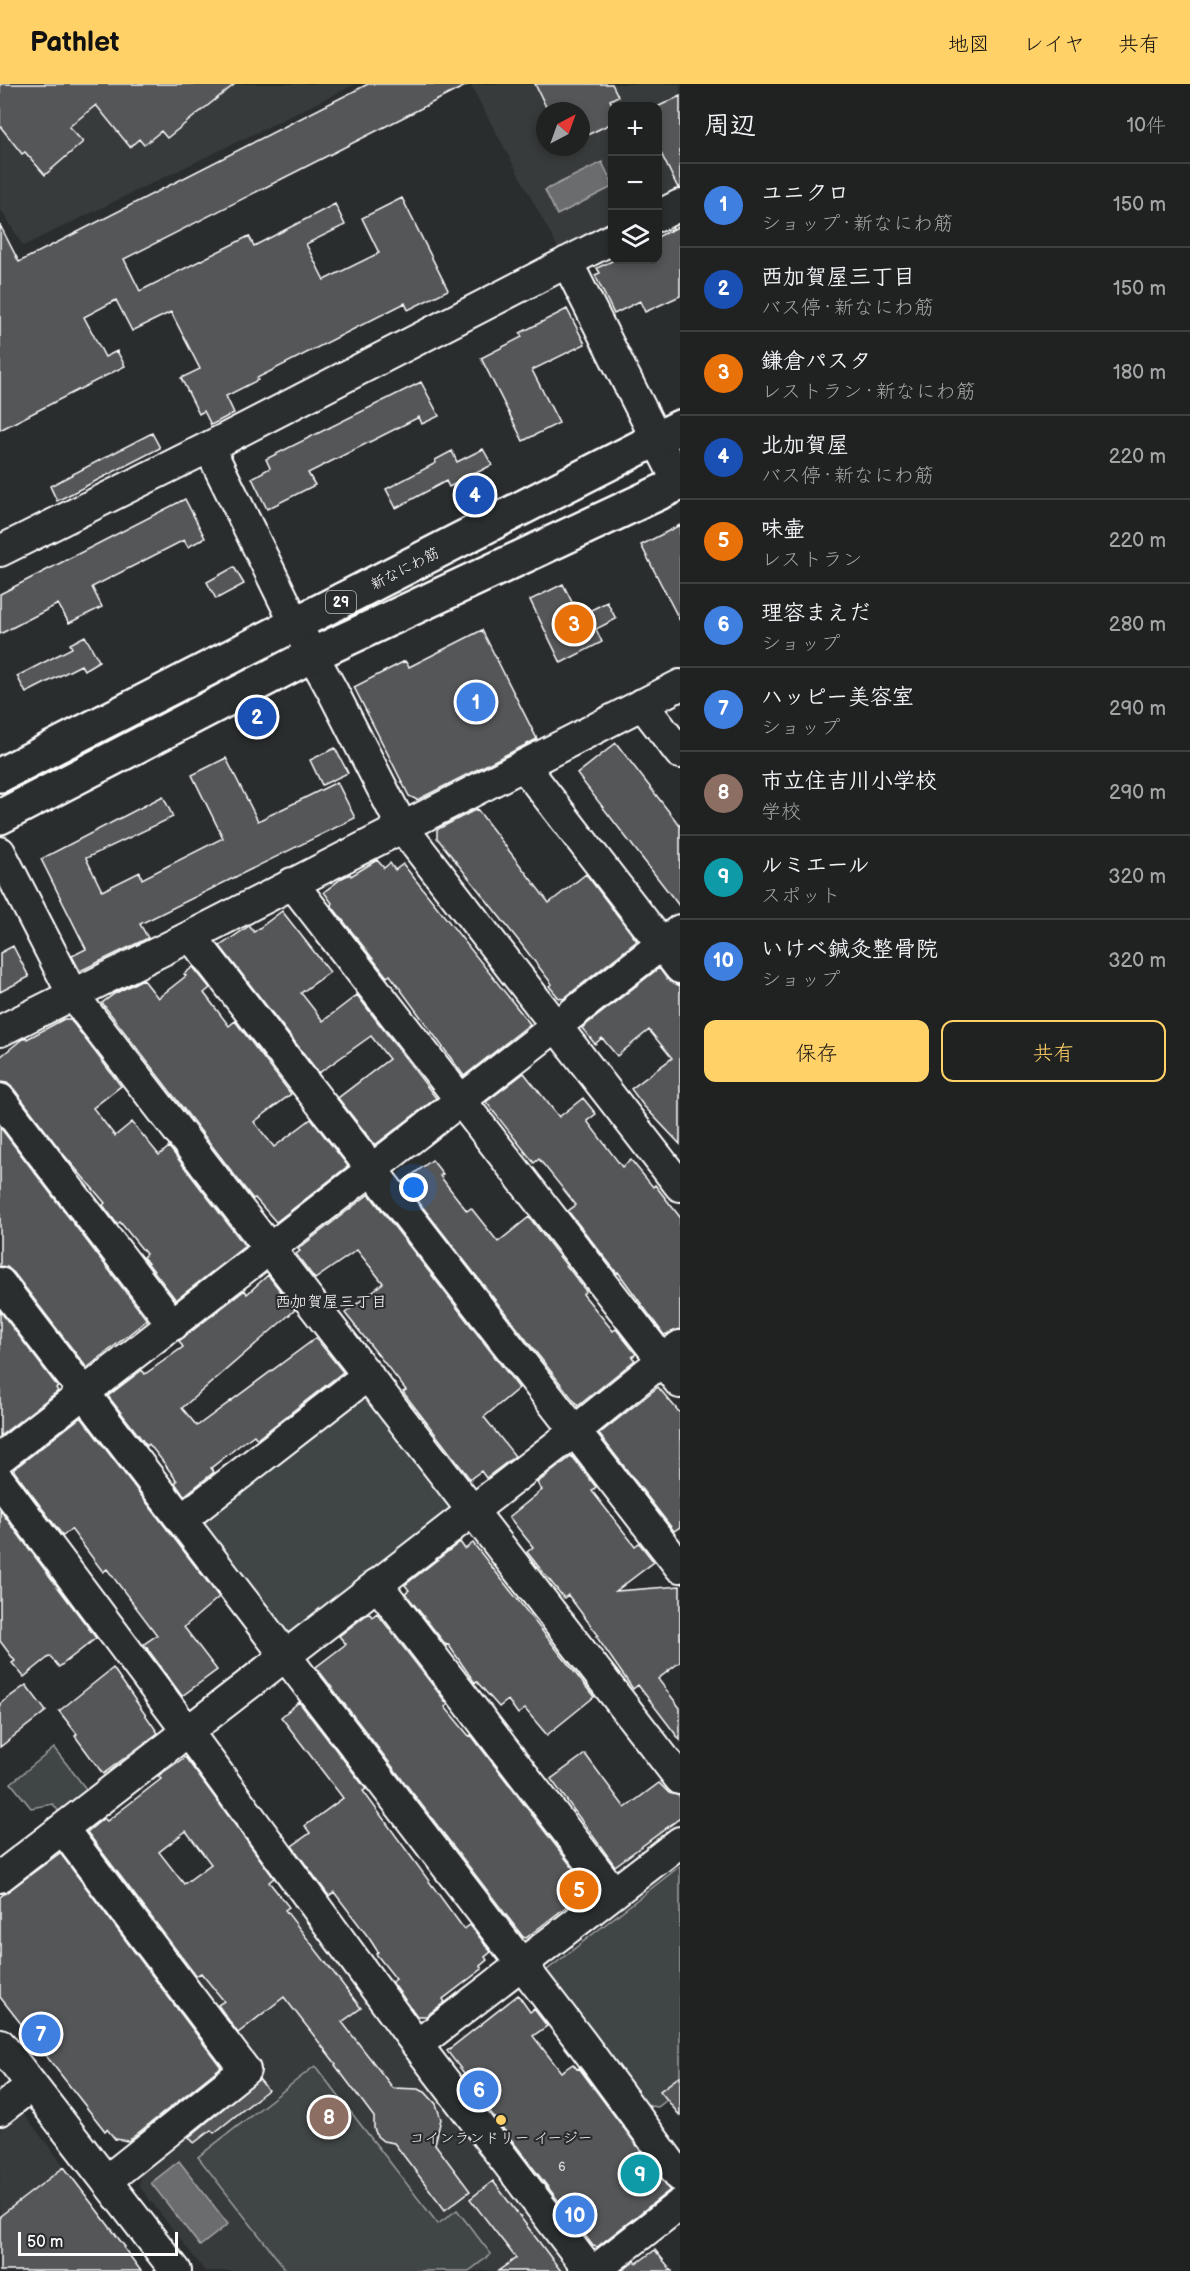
<!DOCTYPE html>
<html lang="ja">
<head>
<meta charset="utf-8">
<style>
	:root { --surface:#202222; --page:#2d2f2f; --text:#f1f3f6; --muted:#a2a4a5; --line:#3d3f40; --accent:#ffd166 }
	body { margin:0; font-family:"Balsamiq Sans","Klee One",sans-serif; background:var(--page); color:var(--text) }
	.controls { position:absolute; right:18px; top:18px; display:grid; overflow:hidden; border-radius:12px; box-shadow:0 3px 9px #0003 }
	.controls button { width:54px; height:54px; display:grid; place-items:center; padding:0; border:0; border-bottom:2px solid var(--line); background:var(--surface); color:var(--text); font:30px sans-serif }
	.compass { position:absolute; left:536px; top:18px; width:54px; height:54px; border-radius:50%; background:var(--surface); box-shadow:0 3px 9px #0003; rotate:41deg }
	.scale { position:absolute; left:18px; bottom:15px; width:160px; box-sizing:border-box; padding-left:6px; border:3px solid #fff; border-top:0; font-size:16px; line-height:21px; white-space:nowrap; color:#fff; -webkit-text-stroke:4px #2a2d2e; paint-order:stroke }
	.you { position:absolute; left:414px; top:1104px; width:21px; height:21px; margin:-15px; border:4px solid #fff; border-radius:50%; background:#1a73e8; box-shadow:0 0 0 9px #1a73e833 }
	.badge { display:grid; place-items:center; width:39px; height:39px; border-radius:50%; background:var(--accent); color:#fff; font-size:20px; font-weight:700 }
	.pin { position:absolute; translate:-50% -50%; border:3px solid #fff; box-shadow:0 2px 6px #0006 }
	.list { margin:0; padding:0; list-style:none }
	h2 { display:flex; justify-content:space-between; align-items:center; height:78px; margin:0; padding:0 24px; font-size:26px }
	h2 small { font-size:20px; font-weight:400; color:var(--muted) }
	.list li { display:grid; grid-template-columns:39px 1fr auto; gap:18px; align-items:center; box-sizing:border-box; height:84px; padding:0 24px; border-top:2px solid var(--line) }
	.list b { display:block; font-size:22px; white-space:nowrap }
	.list p { margin:0; font-size:20px; white-space:nowrap; color:var(--muted) }
	.list em { font-size:20px; font-style:normal; color:var(--muted) }
	.actions { display:flex; gap:12px; padding:18px 24px }
	.actions a { flex:1; padding:14px 0; border:2px solid var(--accent); border-radius:12px; text-align:center; font-size:21px; color:var(--accent) }
	.actions .main { background:var(--accent); color:#111 }
	.icon { flex:none; width:33px; height:33px; fill:none; stroke:currentColor; stroke-width:2; stroke-linecap:round; stroke-linejoin:round }
	.map { position:relative; flex:none; width:680px; height:2187px; overflow:hidden }
	header { display:flex; align-items:center; gap:36px; box-sizing:border-box; height:84px; padding:0 30px; background:var(--accent); color:#111 }
	header strong { font-size:28px }
	nav { display:flex; gap:33px; margin-inline-start:auto; font-size:21px }
	main { display:flex }
	aside { flex:1; background:var(--surface) }
	.map>svg:first-child { display:block }
</style>
</head>
<body>
<header>
<strong>Pathlet</strong>
<nav><a>地図</a><a>レイヤ</a><a>共有</a></nav>
</header>
<main>
<div class="map">
<svg width="680" height="2187" viewBox="0 0 680 2187">
	<rect width="100%" height="100%" fill="#2a2d2e"/>
	<filter id="ink" filterUnits="userSpaceOnUse"><feTurbulence type="fractalNoise" baseFrequency=".0167" numOctaves="2"/><feDisplacementMap in="SourceGraphic" scale="12" xChannelSelector="R" yChannelSelector="G"/><feConvolveMatrix kernelMatrix="1 2 1 2 8 2 1 2 1" color-interpolation-filters="sRGB"/></filter>
	<g filter="url(#ink)">
		<path fill="#373a3b" fill-rule="evenodd" d="M0,0H356L23,162L2,127L0,128Z
			M470,0H680V103L658,114V22H612V137L558,164ZM545,27H581V63H545Z
			M294,1821L566,2178L565,2187H205L139,2102L142,2078L261,1987L193,1898Z
			M20,2025L127,2163L96,2187H3L0,2183V2041Z"/>
		<path fill="#414445" stroke="#a0a2a2" stroke-width="1.5" d="M358,1313L371,1314L450,1417L449,1429L293,1550H281L203,1443L208,1433Z
			M54,1664L87,1706L59,1728L53,1720L31,1724L11,1699Z
			M680,1782V2006L658,2023L643,2021L546,1896L547,1886Z
			M315,1982L438,2140L457,2126L491,2170L469,2187H287L198,2073Z"/>
		<path fill="#6a6c6d" stroke="#a6a7a7" stroke-width="1.5" d="M602,78L612,99V103L557,131L545,106Z
			M179,2077L228,2140L200,2162L151,2099Z"/>
		<path fill="#555758" stroke="#fff" stroke-width="1.5" fill-rule="evenodd" d="M0,0H235L167,54L161,47L144,61L139,55L130,63L96,21L69,43L83,58L45,91L25,68L22,70L0,42Z
			M368,0H469L124,175L140,207L249,152L254,162L335,120L345,141L306,160L324,196L379,169L362,134L402,114L448,206L408,226L405,219L257,294L258,296L226,312L234,329L211,341L204,327L199,330L181,294L200,285L171,228L132,247L116,216L84,233L105,273L117,267L125,282L0,346V141L19,178Z
			M535,0H612L618,12L610,16L612,20V39L581,54V27H548Z
			M680,12V104H678L657,61V23Z
			M680,142V212L645,228L640,217L614,230L595,191L600,189L597,184L614,176H657V153Z
			M567,225L585,260L532,286L559,339L523,357L481,274L522,253L520,249Z
			M421,298L439,332L422,340L419,333L308,389L315,401L267,425L252,394L270,384L266,375Z
			M152,349L160,364L57,417L50,402Z
			M483,365L492,381L449,403L446,397L396,424L386,405L436,379L435,376L452,367L457,378Z
			M185,415L205,454L188,463L184,456L92,503L102,523L69,539L58,520L0,550V510Z
			M680,441V537L641,461Z
			M234,483L244,500L216,515L207,498Z
			M563,500L579,532L607,518L616,535L596,545L602,558L561,579L530,516Z
			M482,546L537,655L417,716L409,712L354,603L405,577L409,583Z
			M85,552L99,577L84,586L81,581L26,609L17,592L72,564L70,560Z
			M616,659L680,742V823L577,690Z
			M335,664L348,689L322,701L310,676Z
			M226,674L258,737L337,698L355,734L140,840L148,854L80,887L72,872L86,865L41,775L163,712L173,733L86,774L102,807L140,788L142,795L223,754L192,691Z
			M477,725L549,819L586,790L637,857L563,915L559,914L549,902L552,900L518,856L437,754V746L440,744Z
			M377,776L384,784L390,779L395,786L403,780L530,940L464,992L390,891L387,893L331,821L332,819L324,808L342,794L350,790L351,792Z
			M282,827L330,888L301,909L323,937L357,911L436,1014L375,1061L338,1014L389,975L371,952L319,989L220,862L249,842L254,848Z
			M13,862L29,893L0,908V869Z
			M193,883L210,904L204,909L229,942L235,937L291,1010L254,1038L274,1063L311,1035L348,1082L276,1138L255,1114L253,1115L102,919L114,910L143,895L158,914L186,892L184,890Z
			M659,884L667,895L680,902V1060L643,1021L631,1005L672,974L649,946L617,972L602,954L595,960L582,944Z
			M64,935H70L121,1002L93,1024L115,1052L132,1038L159,1071L169,1063L245,1162L176,1216L143,1173L146,1170L120,1138L117,1140L103,1121L105,1119L64,1071L14,1005L7,999L0,998V973L21,956L26,953L27,955Z
			M524,989L559,1033L583,1014L596,1030L587,1037L622,1083L631,1076L653,1103L655,1101L680,1133V1245L664,1251L618,1188L617,1189L568,1127L576,1121L539,1075L534,1079L486,1018Z
			M0,1043L147,1236L87,1284L14,1189L7,1183L0,1182Z
			M432,1076L443,1090L440,1092L460,1118L467,1127L471,1124L498,1158L529,1133L586,1207L583,1210L613,1247L616,1245L636,1270L632,1273L635,1276L578,1322L403,1098Z
			M369,1110L519,1304L484,1333L515,1372L486,1394L481,1387L470,1395L403,1308L406,1306L345,1229L383,1199L357,1166L315,1195L296,1170L300,1167L298,1165Z
			M268,1191L295,1226L182,1324L197,1342L316,1254L343,1288L257,1355L254,1351L240,1361L211,1384L214,1388L184,1412L175,1399L177,1397L161,1375L149,1360L147,1362L108,1312L142,1286L145,1290L183,1263L179,1257L245,1206L247,1210Z
			M0,1227L58,1303L56,1304L58,1307L0,1352Z
			M658,1303L680,1329V1443L674,1447L599,1350Z
			M81,1333L219,1513L184,1543L217,1586L182,1612L144,1560L157,1551L107,1485L103,1488L71,1445L63,1452L14,1387V1385Z
			M572,1372L596,1403L592,1407L624,1448L635,1462L639,1459L654,1478L616,1507L680,1502V1578L658,1595L680,1624V1656L638,1601L633,1605L596,1552L598,1551L568,1511L564,1514L538,1482L527,1468L533,1463L509,1433L542,1406L537,1399Z
			M0,1426L96,1554L59,1583L50,1572L24,1593L12,1579L15,1577L0,1557Z
			M460,1458L465,1465L473,1459L594,1613L547,1651L525,1625L518,1630L508,1616L499,1623L477,1598L475,1599L448,1560L446,1561L405,1509L409,1506L405,1501Z
			M369,1529L372,1533L377,1529L448,1621L445,1623L469,1652L471,1651L589,1805L526,1854L523,1853L316,1583L346,1560L339,1552Z
			M113,1584L158,1649L103,1690L75,1652L77,1650L59,1627Z
			M26,1601L46,1627L0,1663V1620Z
			M299,1618L366,1705L363,1707L464,1845L470,1841L491,1868L485,1873L487,1876L480,1882L482,1885L443,1915L445,1918L426,1932H417L392,1898L396,1895L376,1870L378,1868L369,1854L334,1808L329,1812L292,1762L310,1749L305,1742L343,1714L281,1633Z
			M585,1670L625,1724L659,1699L669,1709L680,1712V1734L615,1782L551,1695Z
			M185,1673L274,1794L269,1798L289,1823L285,1826L361,1924L342,1938L393,2004L418,2005L425,2008L436,2020L441,2035L435,2060L470,2107L445,2126L394,2059L383,2057L377,2052L374,2044V2033L335,1981L336,1980L284,1913L238,1949L218,1921L224,1917L201,1889L196,1892L87,1748L104,1734L107,1737L129,1720L161,1695L158,1692ZM186,1747L211,1780L184,1800L159,1768Z
			M60,1769L221,1983L128,2057L115,2055L107,2045L105,2047L0,1913V1813Z
			M518,1911L530,1928L534,1925L547,1942L533,1952L561,1988L573,1980L577,1985L579,1984L670,2106L597,2163L593,2162L465,1995L467,1993L447,1967Z
			M680,1992V2032L660,2007Z
			M259,1995L268,2006L214,2049L211,2046L194,2059L189,2053Z
			M64,2083L125,2163L124,2164L141,2187H0V2132Z
			M493,2097L561,2187H498L516,2174L470,2115Z
			M655,2166L672,2187H622L635,2177L637,2179Z"/>
		<g fill="none" stroke-linecap="round" stroke-linejoin="round">
			<g stroke="#fff" stroke-width="34">
				<path id="minor" d="M658,132L680,121
					M567,178L680,402
					M209,363L296,541L332,606L402,743L680,1102
					M0,467L209,363L612,155
					M642,620L680,669
					M524,682L680,884
					M0,768L73,911L680,1695
					M292,799L680,1299
					M191,852L680,1483
					M0,947L191,852L680,601
					M0,1015L173,1241
					M0,1199L582,1959L680,2092
					M0,1374L680,846
					M0,1397L187,1647L417,1961L590,2187
					M181,1436L368,1291
					M377,1500L614,1809
					M63,1745L245,1986L106,2097
					M0,1793L574,1348L680,1262
					M0,1960L176,2187
					M417,1961L680,1758
					M0,2026L32,2001
					M594,2187L680,2120"/>
			</g>
			<g stroke="#fff" stroke-width="38">
				<path id="major" d="M0,691L680,343
					M0,733L312,571L680,399"/>
			</g>
			<use href="#minor" stroke="#2a2d2e" stroke-width="30"/>
			<use href="#major" stroke="#2a2d2e" stroke-width="33"/>
		</g>
	</g>
	<circle fill="#ffd166" stroke="#2a2d2e" stroke-width="2" cx="501" cy="2036" r="6"/>
	<g text-anchor="middle" dominant-baseline="central" stroke-width="4.5" stroke-linejoin="round" paint-order="stroke">
		<g font-size="12" fill="#d4d5d5">
			<text x="562" y="2083">6</text>
		</g>
		<rect fill="#2a2d2e" stroke="#bfc0c0" stroke-width="1.5" x="326" y="507" width="30" height="22" rx="4.5"/>
		<g font-size="14" font-weight="bold" fill="#fff">
			<text x="341" y="518">29</text>
		</g>
		<g font-size="15" fill="#fff" stroke="#2a2d2e">
			<text transform="translate(405 485) rotate(-27)">新なにわ筋</text>
		</g>
		<g font-size="15" fill="#fff" stroke="#2a2d2e">
			<text x="501" y="2054">コインランドリー イージー</text>
		</g>
		<g font-size="16" fill="#fff" stroke="#2a2d2e">
			<text x="331" y="1218">西加賀屋三丁目</text>
		</g>
	</g>
</svg>
<div class="controls">
<button>+</button>
<button>−</button>
<button><svg class="icon" aria-label="layers" viewBox="0 0 24 24"><path d="M12 4l9 5-9 5-9-5zM3 14l9 5 9-5"/></svg></button>
</div>
<svg class="compass" viewBox="-18 -18 36 36"><path d="M0-13l5 13h-10z" fill="#e53935"/><path d="M0 13l5-13h-10z" fill="#a2a4a5"/></svg>
<div class="scale">50 m</div>
<div class="you"></div>
<div class="pin badge" style="left:476px;top:618px;background:#3f7fe0">1</div>
<div class="pin badge" style="left:257px;top:633px;background:#1a4fb4">2</div>
<div class="pin badge" style="left:574px;top:540px;background:#e8710a">3</div>
<div class="pin badge" style="left:475px;top:411px;background:#1a4fb4">4</div>
<div class="pin badge" style="left:579px;top:1806px;background:#e8710a">5</div>
<div class="pin badge" style="left:479px;top:2006px;background:#3f7fe0">6</div>
<div class="pin badge" style="left:41px;top:1950px;background:#3f7fe0">7</div>
<div class="pin badge" style="left:329px;top:2033px;background:#8d6e63">8</div>
<div class="pin badge" style="left:640px;top:2090px;background:#0f9aa8">9</div>
<div class="pin badge" style="left:575px;top:2131px;background:#3f7fe0">10</div>
</div>
<aside>
<h2>周辺<small>10件</small></h2>
<ul class="list">
<li><span class="badge" style="background:#3f7fe0">1</span><div><b>ユニクロ</b><p>ショップ · 新なにわ筋</p></div><em>150 m</em></li>
<li><span class="badge" style="background:#1a4fb4">2</span><div><b>西加賀屋三丁目</b><p>バス停 · 新なにわ筋</p></div><em>150 m</em></li>
<li><span class="badge" style="background:#e8710a">3</span><div><b>鎌倉パスタ</b><p>レストラン · 新なにわ筋</p></div><em>180 m</em></li>
<li><span class="badge" style="background:#1a4fb4">4</span><div><b>北加賀屋</b><p>バス停 · 新なにわ筋</p></div><em>220 m</em></li>
<li><span class="badge" style="background:#e8710a">5</span><div><b>味壷</b><p>レストラン</p></div><em>220 m</em></li>
<li><span class="badge" style="background:#3f7fe0">6</span><div><b>理容まえだ</b><p>ショップ</p></div><em>280 m</em></li>
<li><span class="badge" style="background:#3f7fe0">7</span><div><b>ハッピー美容室</b><p>ショップ</p></div><em>290 m</em></li>
<li><span class="badge" style="background:#8d6e63">8</span><div><b>市立住吉川小学校</b><p>学校</p></div><em>290 m</em></li>
<li><span class="badge" style="background:#0f9aa8">9</span><div><b>ルミエール</b><p>スポット</p></div><em>320 m</em></li>
<li><span class="badge" style="background:#3f7fe0">10</span><div><b>いけべ鍼灸整骨院</b><p>ショップ</p></div><em>320 m</em></li>
</ul>
<div class="actions"><a class="main">保存</a><a>共有</a></div>
</aside>
</main>
</body>
</html>
